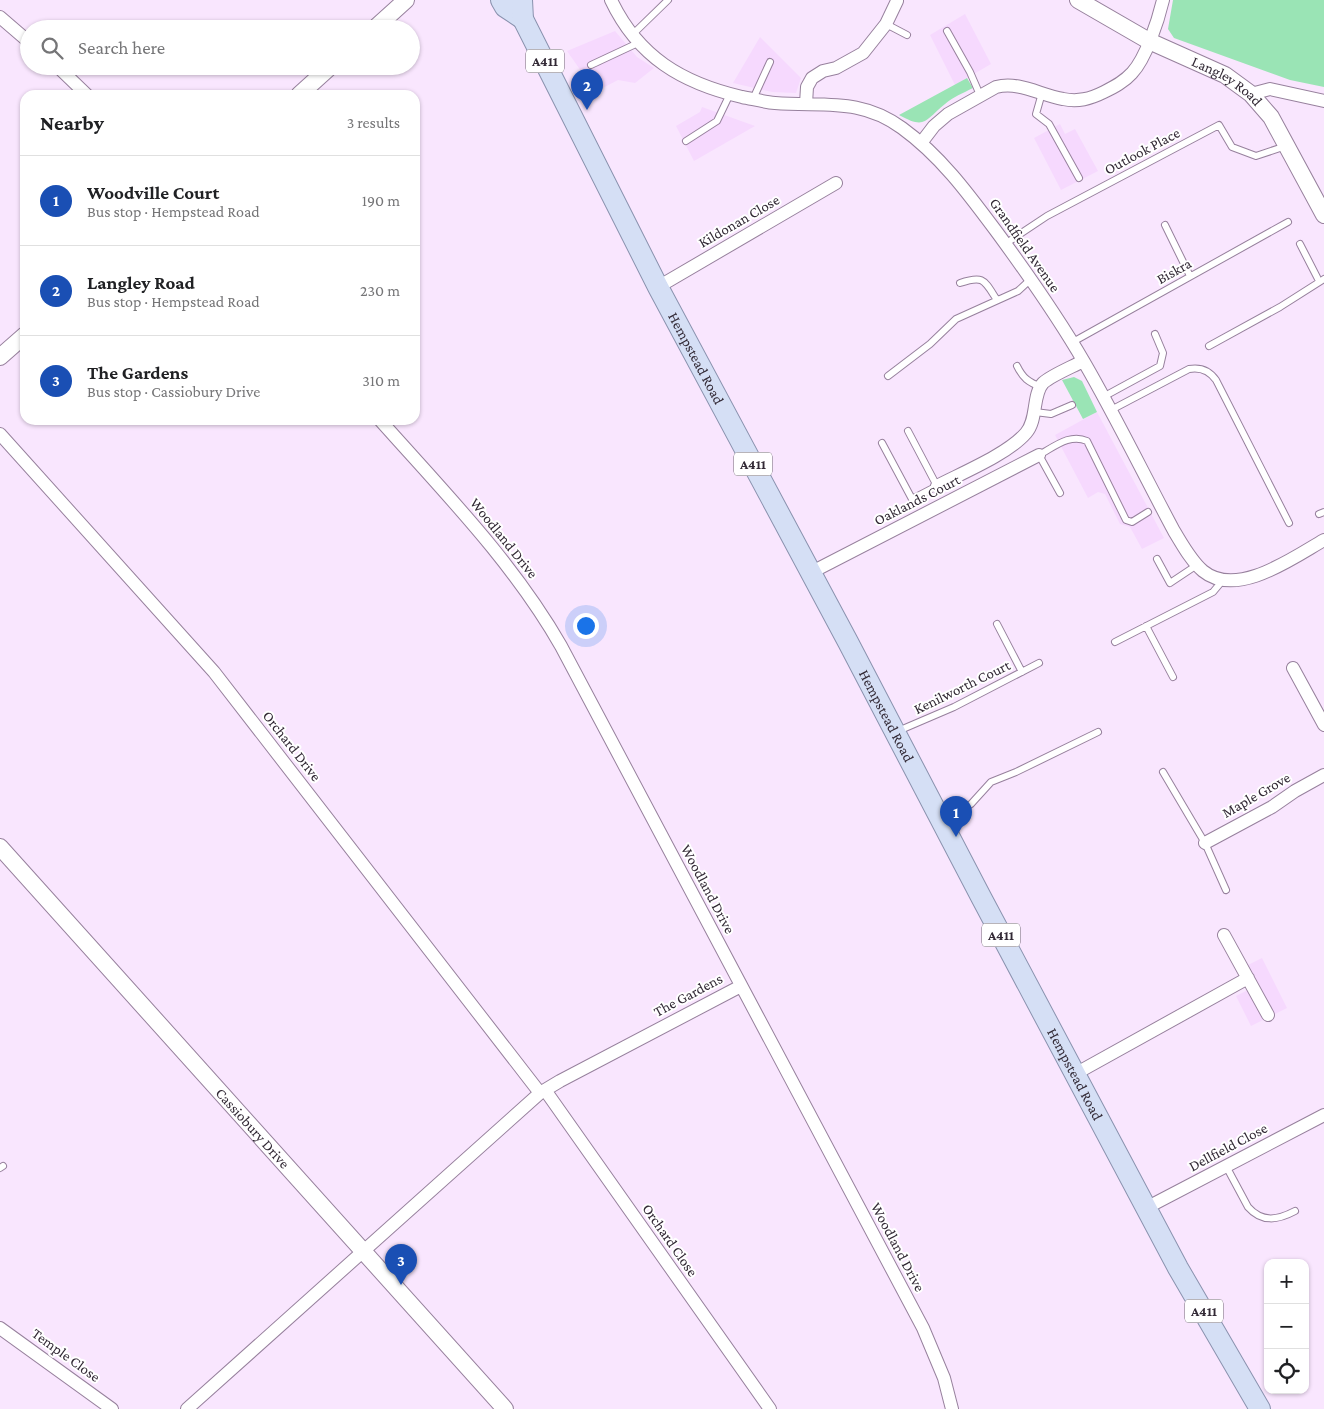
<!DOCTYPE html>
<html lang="en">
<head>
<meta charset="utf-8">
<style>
	:root { --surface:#fff; --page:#f6f6f6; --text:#202124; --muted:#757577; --line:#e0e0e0; --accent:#b45309 }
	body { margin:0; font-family:"Crimson Pro",serif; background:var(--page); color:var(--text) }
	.controls { position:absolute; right:15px; bottom:15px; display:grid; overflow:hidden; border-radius:10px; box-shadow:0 1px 4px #0004 }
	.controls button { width:45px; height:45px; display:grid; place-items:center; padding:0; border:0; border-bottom:1px solid var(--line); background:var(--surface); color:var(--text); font:25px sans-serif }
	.you { position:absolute; left:585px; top:625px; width:18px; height:18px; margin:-12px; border:4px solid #fff; border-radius:50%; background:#1a73e8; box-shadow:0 0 0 8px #1a73e833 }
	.badge { display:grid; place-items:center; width:32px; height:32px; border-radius:50%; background:var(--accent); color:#fff; font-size:16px; font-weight:700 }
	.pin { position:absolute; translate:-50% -41px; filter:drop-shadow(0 1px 2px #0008) }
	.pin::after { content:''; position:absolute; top:26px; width:18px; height:15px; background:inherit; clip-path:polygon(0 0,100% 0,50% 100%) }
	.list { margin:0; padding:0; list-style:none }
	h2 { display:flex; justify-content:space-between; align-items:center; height:65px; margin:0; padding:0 20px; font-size:21px }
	h2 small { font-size:16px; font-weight:400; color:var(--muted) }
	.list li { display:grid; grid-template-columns:32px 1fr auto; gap:15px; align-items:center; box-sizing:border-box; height:90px; padding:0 20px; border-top:1px solid var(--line) }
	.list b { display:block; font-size:19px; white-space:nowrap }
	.list p { margin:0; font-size:16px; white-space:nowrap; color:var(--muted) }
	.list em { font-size:16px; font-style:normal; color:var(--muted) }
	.icon { flex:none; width:28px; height:28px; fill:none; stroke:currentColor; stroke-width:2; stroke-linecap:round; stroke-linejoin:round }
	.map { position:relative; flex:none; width:1324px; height:1409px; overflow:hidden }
	.search { position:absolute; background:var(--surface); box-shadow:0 1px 4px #0004; left:20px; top:20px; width:400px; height:55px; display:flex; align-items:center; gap:12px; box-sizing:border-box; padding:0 18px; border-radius:28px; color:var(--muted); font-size:19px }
	.panel { position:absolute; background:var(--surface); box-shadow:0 1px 4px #0004; left:20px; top:90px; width:400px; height:335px; border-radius:15px }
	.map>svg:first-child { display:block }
</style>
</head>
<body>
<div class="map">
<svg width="1324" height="1409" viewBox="0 0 1324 1409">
	<rect width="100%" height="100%" fill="#f9e6fe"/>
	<path fill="#f6d9fe" d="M965,14L991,64L955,85L930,35Z
		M615,31L637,57L654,68L635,83L618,80L593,93L588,81L567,51Z
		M760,37L801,78L796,93L772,92L733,83Z
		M702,107L755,126L694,161L676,126L700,112Z
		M1060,124L1065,134L1075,129L1098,171L1061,190L1034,138Z
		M1097,412L1164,538L1142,549L1130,527L1120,524L1105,494L1098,492L1088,498L1055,435Z
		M1262,958L1287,1008L1251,1026L1236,996L1248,990L1238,970Z"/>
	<path fill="#9ae4b5" d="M1173,0H1324V87L1290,80L1174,38L1168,29Z
		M967,78L973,88C963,93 953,97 945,104C925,120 926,130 899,115Z
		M1074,377L1082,381L1097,412L1083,419L1062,380Z"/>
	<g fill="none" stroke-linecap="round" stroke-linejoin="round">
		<g stroke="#97819d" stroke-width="8">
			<path id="service" d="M886,24L907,35
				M947,31L970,72L980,95
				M632,35L668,0
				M591,65L638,43
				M1042,93L1036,114L1049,124L1079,178
				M753,99L770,62
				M686,141L717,121L730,94
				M1165,225L1190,276
				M1005,244L1047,216L1219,125L1232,147L1256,156L1286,146
				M1300,244L1319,281
				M960,283C984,275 984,280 997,300
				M1071,343L1288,222
				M1209,346L1280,307L1324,279
				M1017,366C1023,378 1028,382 1041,387
				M888,376L930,344L956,319L1018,291L1031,279
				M1103,397L1160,366L1163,353L1155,334
				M1111,410L1189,369C1200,367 1209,370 1216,380L1289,523
				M1035,412L1051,414L1072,405
				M882,443L912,499L937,486L908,431
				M1060,493L1039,455C1054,447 1070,433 1087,441L1126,520L1132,522L1148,512
				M1319,514L1324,512
				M1157,559L1170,583L1197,565
				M997,624L1022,672
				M1146,626L1173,677
				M1115,642L1213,592L1223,580
				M898,731L954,707L1039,663
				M1163,772L1205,843L1226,890
				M943,821L971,804L991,782L1016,772L1098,732
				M1226,1166L1248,1207C1262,1223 1278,1220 1295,1211
				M0,1168L3,1166"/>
		</g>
		<g stroke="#97819d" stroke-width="14">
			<path id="minor" d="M611,0C638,57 682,83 742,97C753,99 764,102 775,103C822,107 860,97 902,128C942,157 970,196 999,235C1029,276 1059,319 1084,362C1116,417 1144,475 1174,531C1182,544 1191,561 1203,571C1237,599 1294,557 1324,540
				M0,17L29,42
				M57,66L87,95
				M1251,94L1270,89L1324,101
				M806,104L807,87L812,78L823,71L836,68L863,53L886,24L897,1
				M921,143L934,126L948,114L996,87C1019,81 1040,95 1063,99C1078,102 1090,99 1104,92C1114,87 1124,82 1132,73C1146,58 1158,21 1163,0
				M658,287L836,183
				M380,420C444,492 513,562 561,646L923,1328L944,1378L952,1409
				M0,434L214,672L540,1093
				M937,486C962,473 1008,454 1026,433C1038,419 1032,395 1043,383C1052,375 1072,367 1083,361
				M810,573L1039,455
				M1293,668L1324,725
				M1205,843L1272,807L1295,791L1324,775
				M1224,935L1268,1015
				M1075,1074L1248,978
				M545,1090L770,1409
				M1146,1208L1324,1115
				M0,1328L112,1409
				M187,1409L540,1093L560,1081L741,986"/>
		</g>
		<g stroke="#97819d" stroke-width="18">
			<g id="tertiary">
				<path id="s1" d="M1078,0L1149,41L1225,75L1251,94L1271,117L1324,215"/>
				<path d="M374,29L406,0"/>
				<path d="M299,95L331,66"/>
				<path d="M0,357L25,335"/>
				<path id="s2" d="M0,847L505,1409"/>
			</g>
		</g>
		<g stroke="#8a92ae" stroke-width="22">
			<g id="primary">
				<path d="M501,0L505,7L523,19"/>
				<path id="s3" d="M522,0L523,19L658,287L848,642L981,897L1178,1268L1260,1409"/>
			</g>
		</g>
		<use href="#service" stroke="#fff" stroke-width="6"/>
		<use href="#minor" stroke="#fff" stroke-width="12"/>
		<use href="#tertiary" stroke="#fff" stroke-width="16"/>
		<use href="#primary" stroke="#d5dff5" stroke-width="20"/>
	</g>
	<g text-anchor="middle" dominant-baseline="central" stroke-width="4" stroke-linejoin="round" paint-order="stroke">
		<g fill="#fff" stroke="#706972" stroke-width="1">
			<rect x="526" y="49.5" width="38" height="23" rx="4"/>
			<rect x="734" y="452.5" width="38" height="23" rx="4"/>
			<rect x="982" y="923.5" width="38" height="23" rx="4"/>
			<rect x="1185" y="1299.5" width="38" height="23" rx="4"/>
		</g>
		<g font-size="14" font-weight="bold" fill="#322935">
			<text x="545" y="61">A411</text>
			<text x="753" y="464">A411</text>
			<text x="1001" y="935">A411</text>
			<text x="1204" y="1311">A411</text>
		</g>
		<g font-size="15" fill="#322935" stroke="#fff">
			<text stroke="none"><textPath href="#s1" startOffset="170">Langley Road</textPath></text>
			<text transform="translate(1142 151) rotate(-28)">Outlook Place</text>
			<text transform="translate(739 221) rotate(-30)">Kildonan Close</text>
			<text transform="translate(1025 245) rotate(55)">Grandfield Avenue</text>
			<text transform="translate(1174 271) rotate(-29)">Biskra</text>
			<text stroke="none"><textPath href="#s3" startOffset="400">Hempstead Road</textPath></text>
			<text transform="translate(917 500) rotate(-27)">Oaklands Court</text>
			<text transform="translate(504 538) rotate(51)">Woodland Drive</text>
			<text transform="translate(962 687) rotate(-26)">Kenilworth Court</text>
			<text stroke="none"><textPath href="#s3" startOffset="805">Hempstead Road</textPath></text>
			<text transform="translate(292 746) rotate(52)">Orchard Drive</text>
			<text transform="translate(1256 795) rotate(-30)">Maple Grove</text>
			<text transform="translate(708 889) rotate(62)">Woodland Drive</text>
			<text transform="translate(688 995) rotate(-28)">The Gardens</text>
			<text stroke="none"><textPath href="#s3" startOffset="1210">Hempstead Road</textPath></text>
			<text stroke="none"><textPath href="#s2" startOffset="378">Cassiobury Drive</textPath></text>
			<text transform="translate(1228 1147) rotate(-28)">Dellfield Close</text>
			<text transform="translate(670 1240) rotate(55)">Orchard Close</text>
			<text transform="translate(898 1247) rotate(62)">Woodland Drive</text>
			<text transform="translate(66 1355) rotate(36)">Temple Close</text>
		</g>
	</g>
</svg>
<div class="controls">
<button>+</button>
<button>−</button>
<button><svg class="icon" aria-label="locate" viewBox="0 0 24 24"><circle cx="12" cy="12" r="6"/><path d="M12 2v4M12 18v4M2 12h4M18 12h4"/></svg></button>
</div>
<div class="you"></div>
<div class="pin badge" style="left:956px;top:837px;background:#1a4fb4">1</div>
<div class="pin badge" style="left:587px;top:110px;background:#1a4fb4">2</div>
<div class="pin badge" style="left:401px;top:1285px;background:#1a4fb4">3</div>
<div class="search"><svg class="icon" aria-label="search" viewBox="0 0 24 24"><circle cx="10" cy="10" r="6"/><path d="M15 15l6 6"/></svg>Search here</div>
<section class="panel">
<h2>Nearby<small>3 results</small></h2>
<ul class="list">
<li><span class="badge" style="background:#1a4fb4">1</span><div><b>Woodville Court</b><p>Bus stop · Hempstead Road</p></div><em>190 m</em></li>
<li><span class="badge" style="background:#1a4fb4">2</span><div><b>Langley Road</b><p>Bus stop · Hempstead Road</p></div><em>230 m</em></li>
<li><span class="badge" style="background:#1a4fb4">3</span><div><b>The Gardens</b><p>Bus stop · Cassiobury Drive</p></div><em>310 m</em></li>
</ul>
</section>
</div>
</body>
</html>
